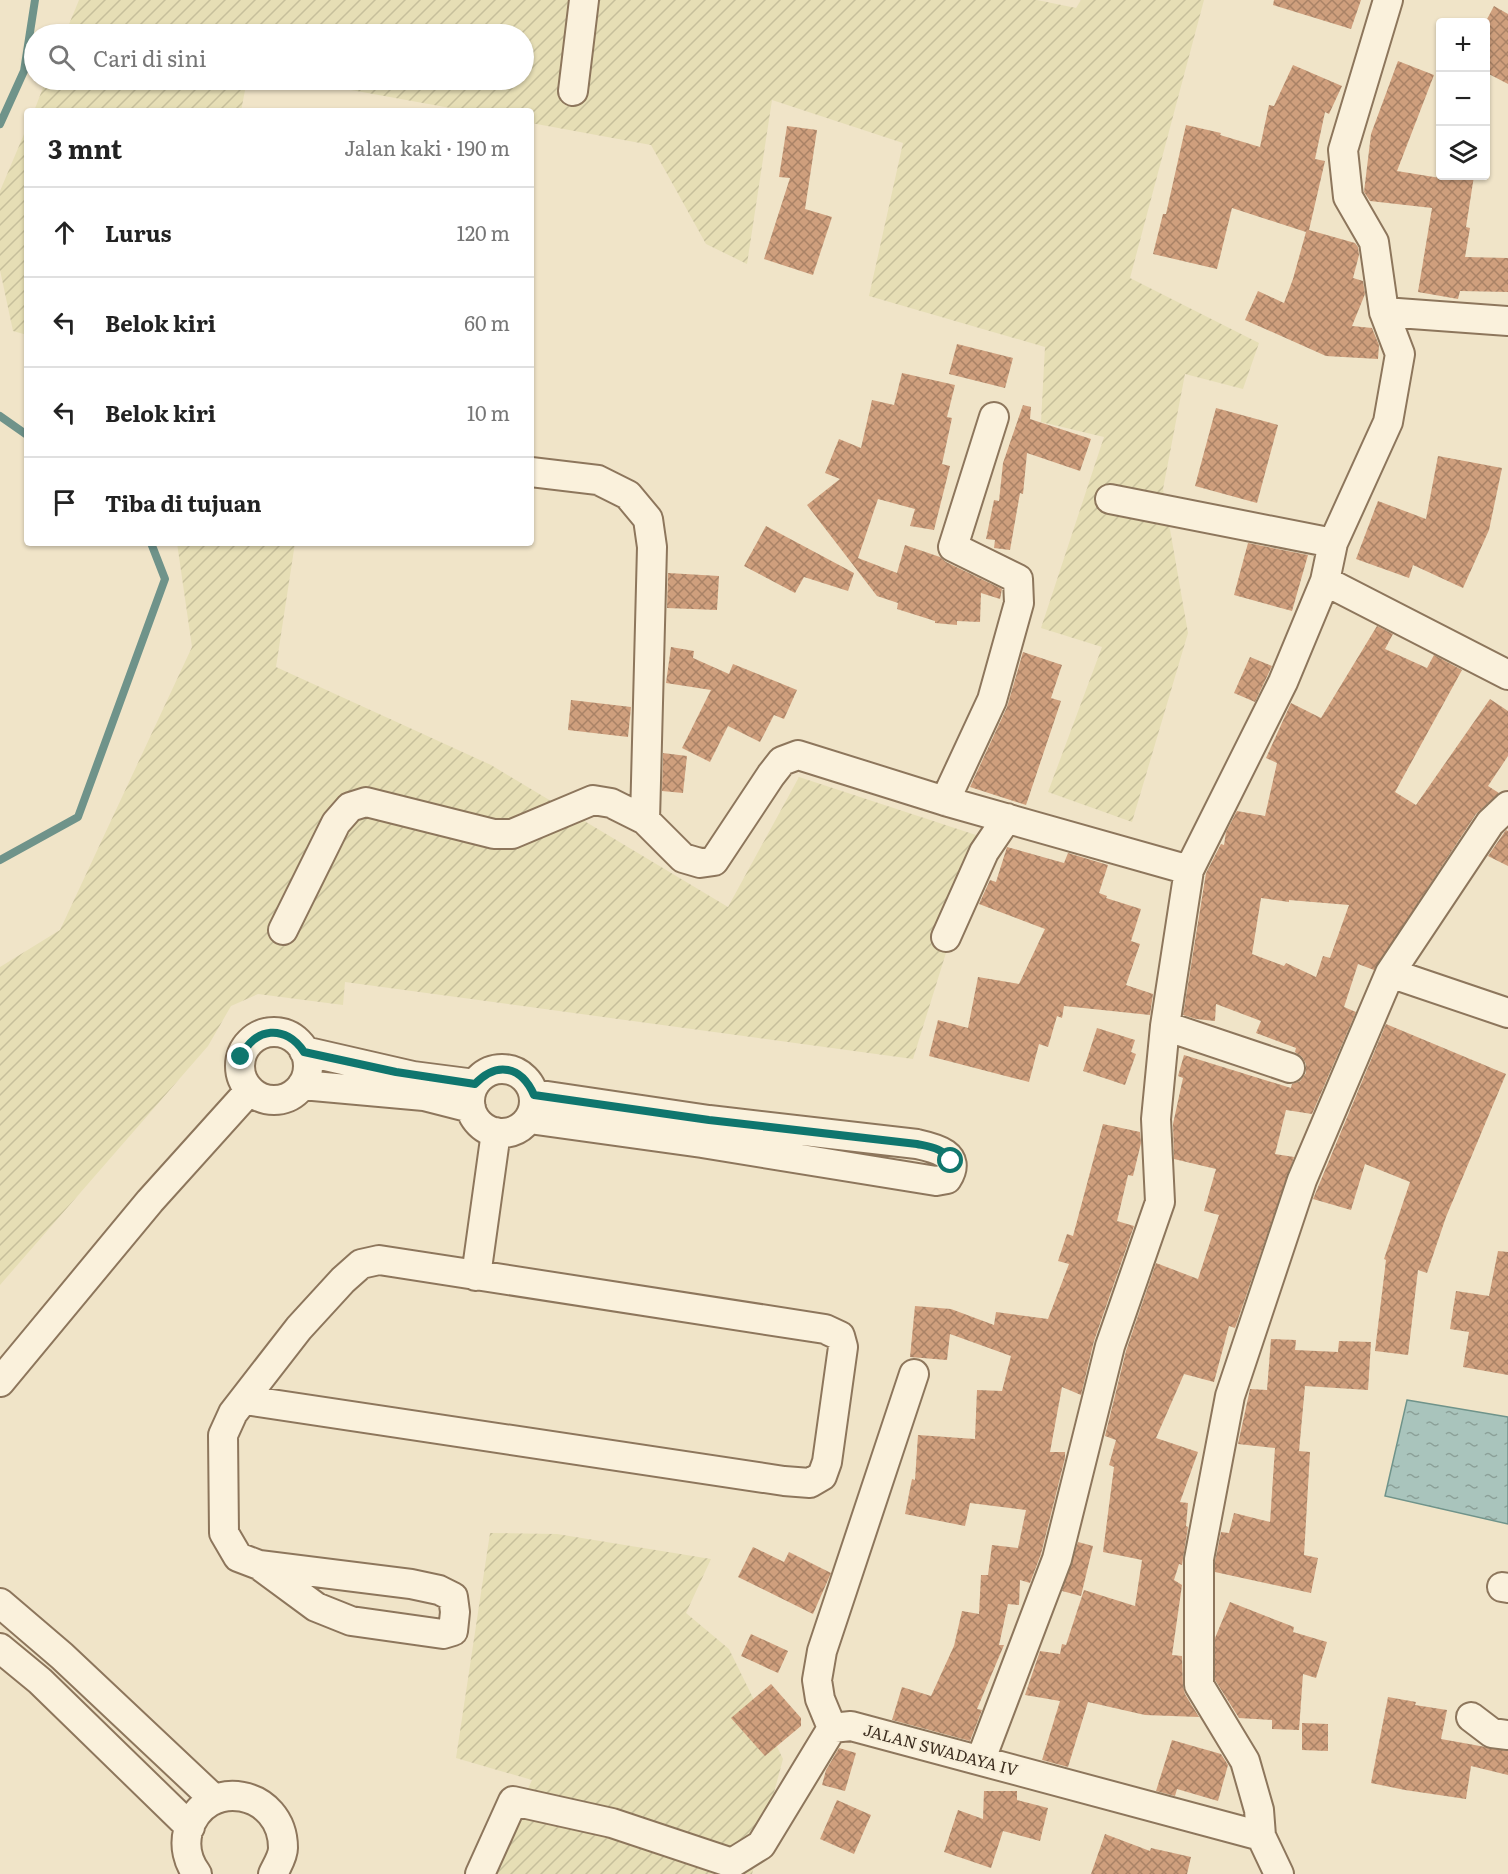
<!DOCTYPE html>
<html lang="id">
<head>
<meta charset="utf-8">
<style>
	:root { --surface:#fff; --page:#f6f6f6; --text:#222; --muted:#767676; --line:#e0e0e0 }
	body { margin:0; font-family:Literata,serif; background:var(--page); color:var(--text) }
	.controls { position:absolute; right:18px; top:18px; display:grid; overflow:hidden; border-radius:6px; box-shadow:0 2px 4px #0004 }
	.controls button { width:54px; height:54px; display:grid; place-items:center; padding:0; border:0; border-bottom:2px solid var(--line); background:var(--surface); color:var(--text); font:30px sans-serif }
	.stop { position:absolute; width:18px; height:18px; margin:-14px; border:4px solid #0f766e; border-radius:50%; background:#fff }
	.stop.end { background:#0f766e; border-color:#fff; box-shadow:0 2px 6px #0008 }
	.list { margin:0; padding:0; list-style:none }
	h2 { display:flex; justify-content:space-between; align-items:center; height:78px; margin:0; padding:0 24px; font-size:26px }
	h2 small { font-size:20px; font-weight:400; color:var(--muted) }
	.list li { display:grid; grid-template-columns:39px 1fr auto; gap:18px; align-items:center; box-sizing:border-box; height:90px; padding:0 24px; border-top:2px solid var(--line) }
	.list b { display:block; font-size:22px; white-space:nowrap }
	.list em { font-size:20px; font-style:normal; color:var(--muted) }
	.icon { flex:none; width:33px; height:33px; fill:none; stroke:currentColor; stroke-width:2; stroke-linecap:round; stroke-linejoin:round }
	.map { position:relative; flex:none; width:1508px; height:1874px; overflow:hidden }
	.search { position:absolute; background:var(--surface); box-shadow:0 2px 4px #0004; left:24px; top:24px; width:510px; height:66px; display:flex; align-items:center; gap:15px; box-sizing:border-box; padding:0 21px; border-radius:33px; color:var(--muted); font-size:22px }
	.panel { position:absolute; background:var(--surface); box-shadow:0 2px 4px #0004; left:24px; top:108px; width:510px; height:438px; border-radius:6px }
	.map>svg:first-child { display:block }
</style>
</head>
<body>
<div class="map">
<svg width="1508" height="1874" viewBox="0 0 1508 1874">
	<defs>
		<pattern id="farmland-furrows" width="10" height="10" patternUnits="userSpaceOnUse" patternTransform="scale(1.5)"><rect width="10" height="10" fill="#e6deb5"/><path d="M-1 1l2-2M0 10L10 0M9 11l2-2" fill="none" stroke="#c6bf9b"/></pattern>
		<pattern id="water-ripples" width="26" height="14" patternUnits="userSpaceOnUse" patternTransform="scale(1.5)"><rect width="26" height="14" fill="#a9c4bc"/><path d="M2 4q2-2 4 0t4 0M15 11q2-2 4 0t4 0" fill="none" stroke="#8ba098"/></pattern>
		<pattern id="building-cross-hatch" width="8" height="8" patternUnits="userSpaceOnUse" patternTransform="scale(1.5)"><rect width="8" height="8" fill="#cf9f7d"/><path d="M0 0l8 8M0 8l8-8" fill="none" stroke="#a98266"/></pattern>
	</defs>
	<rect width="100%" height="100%" fill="#f0e4c8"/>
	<path fill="url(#farmland-furrows)" d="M79,0H1037L1076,8L1081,0H1204L1130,278L1259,343L1243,389L1185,374L1163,489L1188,633L1132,822L1048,792L1102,647L1041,628L1104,437L1041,422L1045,347L869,296L903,143L772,100L747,264L706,244L651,145L531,123V111H467L296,80H524V34H65Z
		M46,80H247L241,111H34Z
		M27,127V335L13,331L0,270V191Z
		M177,543H295L276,667L491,765L728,907L799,777L982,837L913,1059L345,982L343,1005L258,994L231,1006L208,1046L0,1285V967L60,930L192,647Z
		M490,1533L557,1534L711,1559L686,1613L729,1649L783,1759L752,1874H488L532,1780L456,1758Z"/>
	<path fill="url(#water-ripples)" stroke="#6f938a" stroke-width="1.5" d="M1407,1400L1508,1417V1524L1385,1496Z"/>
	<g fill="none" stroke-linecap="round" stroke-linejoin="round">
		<path stroke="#6f938a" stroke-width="8" d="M0,124L24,71L35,0
			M0,416L27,435
			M0,860L78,817L165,579L151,543"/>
	</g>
	<path fill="url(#building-cross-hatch)" fill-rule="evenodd" d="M1274,0H1361L1351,29L1273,5Z
		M1494,6L1508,14V84L1485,72V23Z
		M1398,61L1434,75L1397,171L1440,178V176H1474L1466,227L1470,228L1465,257L1508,258V292L1460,291L1458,299L1418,292L1432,208L1370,201L1364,192L1371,134Z
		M1293,65L1342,86L1329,114L1325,112L1315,159L1325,161L1309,230L1355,243L1358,247L1359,255L1353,278L1363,281L1365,294L1352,326L1372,328L1379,345L1378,359L1326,356L1245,320L1258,291L1284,303L1293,279L1306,232L1232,208L1217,269L1153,254L1163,214H1166L1186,125L1221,133L1220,135L1260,147L1269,105L1274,106Z
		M787,126L817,130L805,209L832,217L813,275L764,259L790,178L779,177Z
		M957,344L1013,358L1005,388L949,374Z
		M902,373L955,385L947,417L952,418L942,464L950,466L934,530L910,526L915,509L878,499L858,558L897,573L905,545L940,557L946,562L1002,589L1000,599L981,593L980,622L957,621V625L935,623V621L897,609L898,603L877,596L807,505L840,479L825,473L839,439L861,448L872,400L894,405Z
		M1023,405L1031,407L1030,419L1091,439L1080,471L1027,453L1023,494L1020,493L1010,550L994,548L995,540L986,539L994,500L999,501L1003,463Z
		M1216,408L1278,425L1257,503L1195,486Z
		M1438,456L1502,468L1489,530L1463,588L1413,565L1409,578L1356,559L1378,501L1426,519Z
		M766,526L854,573L848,591L804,577L795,593L744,566Z
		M1248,543L1308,555L1292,611L1234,595Z
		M668,573L719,576L717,610L667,608Z
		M1377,626L1393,634L1385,649L1427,668L1434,655L1462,670L1395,792L1416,805L1490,699L1508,711V756L1488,786L1499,793L1476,814L1374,970L1358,964L1344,1007L1356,1012L1312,1114L1286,1110L1275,1154L1294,1157L1235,1328L1229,1326L1214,1382L1184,1374L1156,1438L1198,1452L1180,1502L1188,1503L1186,1526L1188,1527L1182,1565L1179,1564L1174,1580L1182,1585L1172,1655L1182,1656L1183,1686L1185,1694L1199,1717L1145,1715L1088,1702L1068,1767L1042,1760L1060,1701L1025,1695L1040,1651L1060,1654L1062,1644L1066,1645L1084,1590L1135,1606L1142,1560L1103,1552L1114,1467L1109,1465L1116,1440L1105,1436L1126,1351L1156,1263L1198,1279L1219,1215L1204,1211L1216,1169L1174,1159L1173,1124L1183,1078L1178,1076L1184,1055L1291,1088L1292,1084L1300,1081L1306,1073V1064L1302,1057L1295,1052L1296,1048L1256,1033L1261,1021L1216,1004L1215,1021L1196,1019L1183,1015L1206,873L1221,844L1224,845L1226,832L1237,811L1265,816L1277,763L1266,758L1291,703L1321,718ZM1261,898L1289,902V900L1349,905L1330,958L1323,956L1316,977L1286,963L1284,966L1252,954Z
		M671,647L694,651L693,658L729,674L733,664L797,690L784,719L774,715L760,742L728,726L710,762L682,748L711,690L666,683Z
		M1023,652L1062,665L1051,698L1061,701L1026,805L970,787L1007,707Z
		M1250,657L1272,666L1255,702L1234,693Z
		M571,700L631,707L628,737L568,730Z
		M663,753L687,756L683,793L662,791Z
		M1506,830L1508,831V866L1488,856Z
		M1007,847L1064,863L1068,853L1108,865L1099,893L1107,896L1106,898L1141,909L1131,941L1140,944L1126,985L1153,994L1150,1015L1064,1006L1062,1018L1057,1016L1048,1047L1039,1044L1029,1082L929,1056L938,1020L968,1028L978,977L1019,984L1045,929L979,904L990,880L996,882Z
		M1386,1024L1506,1074L1446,1217L1427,1273L1418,1270L1408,1355L1375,1351L1386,1260L1384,1259L1410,1182L1365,1164L1351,1210L1313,1199Z
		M1097,1028L1135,1040L1131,1052L1136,1054L1125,1085L1083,1071Z
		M1103,1124L1140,1132L1141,1143L1133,1176L1128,1175L1117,1221L1134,1226L1094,1341L1081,1395L1062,1387L1050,1452H1065V1458L1041,1554L1030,1583L1020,1580L1019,1605L1008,1604L999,1645H1004L977,1709L982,1710L970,1741L892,1720L902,1687L931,1696L954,1646L962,1611L979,1614L981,1575H988L992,1545L1018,1548L1026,1510L970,1503L965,1526L905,1514L912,1479L915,1480L918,1435L975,1439L977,1390L1002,1391L1011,1356L950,1334L947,1360L910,1357L915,1306L951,1309L994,1325L996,1312L1048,1319L1069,1264L1058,1261L1067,1234L1073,1236Z
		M1498,1251L1508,1252V1375L1463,1367L1469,1332L1450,1329L1456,1291L1489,1296Z
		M1271,1339L1296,1340L1295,1350L1338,1352L1339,1341L1371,1342L1368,1390L1305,1386L1299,1451L1310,1452L1304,1555L1318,1558L1311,1593L1215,1572V1561L1221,1532L1229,1533L1234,1513L1270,1522L1275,1448L1238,1444L1250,1389L1267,1390Z
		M1078,1542L1093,1546L1081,1596L1062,1591Z
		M753,1547L784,1562L789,1552L831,1573L813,1614L738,1577Z
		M1230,1602L1294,1627L1293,1632L1327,1642L1316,1678L1303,1674L1299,1730L1272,1729V1720L1239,1718L1215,1680V1638Z
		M751,1634L788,1651L778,1673L741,1656Z
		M771,1684L801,1718V1726L765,1756L731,1718Z
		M1388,1697L1416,1702L1415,1705L1447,1710L1441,1739L1508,1751V1775L1471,1766L1466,1799L1405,1790L1371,1783Z
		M1302,1723L1328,1724V1751L1302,1750Z
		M1172,1740L1221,1754L1228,1765L1218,1801L1177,1789L1175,1796L1156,1791Z
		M839,1748L856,1753L845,1791L822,1785L826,1770Z
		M984,1791H1017V1800L1048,1808L1040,1841L1003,1831L991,1868L944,1852L958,1810L983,1819Z
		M837,1800L871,1815L854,1854L820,1839Z
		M1105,1834L1150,1851L1151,1848L1191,1857L1187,1874H1091Z"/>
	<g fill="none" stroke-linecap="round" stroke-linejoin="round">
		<g stroke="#8d765c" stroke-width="32">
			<path id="minor" d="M573,91L584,0
				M1384,312L1508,321
				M531,472L598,480L628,495L648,519L652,547L645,820
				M1110,499L1333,543
				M1325,581L1508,675
				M945,801L992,700L1019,603L1018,579L953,547L994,417
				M283,930L336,823L350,807L366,802L494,834H512L593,800L611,803L645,820L683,858L700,863L714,861L771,775L782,761L798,755L945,801L1189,870
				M946,937L984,852L1007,818
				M1390,973L1508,1013
				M1165,1026L1290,1068
				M240 1066a34 34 0 1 1 68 0a34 34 0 1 1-68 0Z
				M304,1051L413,1076L475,1084
				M470 1101a32 32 0 1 1 64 0a32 32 0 1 1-64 0Z
				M302,1085L424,1096L471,1108
				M529,1119L702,1143L936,1181L947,1179C963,1154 935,1148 917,1144L709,1120L534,1094
				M476,1276L496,1132
				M0,1382L150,1201L250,1090
				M245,1400L784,1481L810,1483L822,1476L827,1462L843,1347L840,1336L825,1329L379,1260L361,1264L343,1280L299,1328L233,1413L223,1435L224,1533L238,1557L259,1565L411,1584L439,1590L453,1597L455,1612L453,1631L443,1634L351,1621L316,1607L259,1565
				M1502,1587L1508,1588
				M0,1603L62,1656L214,1799
				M0,1648L40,1681L190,1827
				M1471,1717L1492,1733L1508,1735
				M832,1728L851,1726L1261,1836
				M832,1728L820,1699L817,1680L822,1651L914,1374
				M981,1759L1057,1559L1110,1346L1160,1202L1156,1119L1165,1026L1189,870L1283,682L1325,581L1333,543L1388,422L1400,354L1384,312L1374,242L1348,197L1343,150L1388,0
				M197,1874C188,1862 184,1846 188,1831C205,1775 283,1790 283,1848C283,1857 276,1867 273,1874
				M480,1874L513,1801L612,1823L732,1863L761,1845L832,1728
				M1279,1874L1261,1836L1259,1810L1245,1761L1199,1685V1559L1230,1396L1302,1180L1390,973L1490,823L1508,806"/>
		</g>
		<use href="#minor" stroke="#faf1dc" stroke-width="28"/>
	</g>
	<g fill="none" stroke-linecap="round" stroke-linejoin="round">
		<path stroke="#0f766e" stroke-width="8" d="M241,1057C254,1027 286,1024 304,1052L396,1072L475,1084C497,1061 521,1066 534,1095L709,1120L917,1144C931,1147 943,1148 951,1161"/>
	</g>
	<g text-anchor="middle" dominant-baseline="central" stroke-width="4.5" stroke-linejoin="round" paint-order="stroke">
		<g font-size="16" fill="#3d2e20" stroke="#f7eed8">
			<text transform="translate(941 1749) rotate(15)">JALAN SWADAYA IV</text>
		</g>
	</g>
</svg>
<div class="controls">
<button>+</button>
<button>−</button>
<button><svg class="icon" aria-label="layers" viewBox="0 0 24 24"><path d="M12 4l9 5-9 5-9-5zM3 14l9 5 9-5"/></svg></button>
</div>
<div class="stop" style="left:951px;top:1161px"></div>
<div class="stop end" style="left:241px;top:1057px"></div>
<div class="search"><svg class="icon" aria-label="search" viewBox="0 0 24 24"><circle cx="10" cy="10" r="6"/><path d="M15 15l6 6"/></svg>Cari di sini</div>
<section class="panel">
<h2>3 mnt<small>Jalan kaki · 190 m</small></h2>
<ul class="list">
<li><svg class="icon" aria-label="ahead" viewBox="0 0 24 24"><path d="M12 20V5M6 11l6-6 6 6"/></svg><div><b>Lurus</b></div><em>120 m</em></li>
<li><svg class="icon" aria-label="left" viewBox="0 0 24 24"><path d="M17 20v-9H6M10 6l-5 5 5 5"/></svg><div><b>Belok kiri</b></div><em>60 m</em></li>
<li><svg class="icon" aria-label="left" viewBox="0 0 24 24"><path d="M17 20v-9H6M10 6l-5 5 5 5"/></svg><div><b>Belok kiri</b></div><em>10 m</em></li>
<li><svg class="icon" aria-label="arrive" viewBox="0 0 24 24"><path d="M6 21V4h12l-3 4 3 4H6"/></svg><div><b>Tiba di tujuan</b></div></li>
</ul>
</section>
</div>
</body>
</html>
